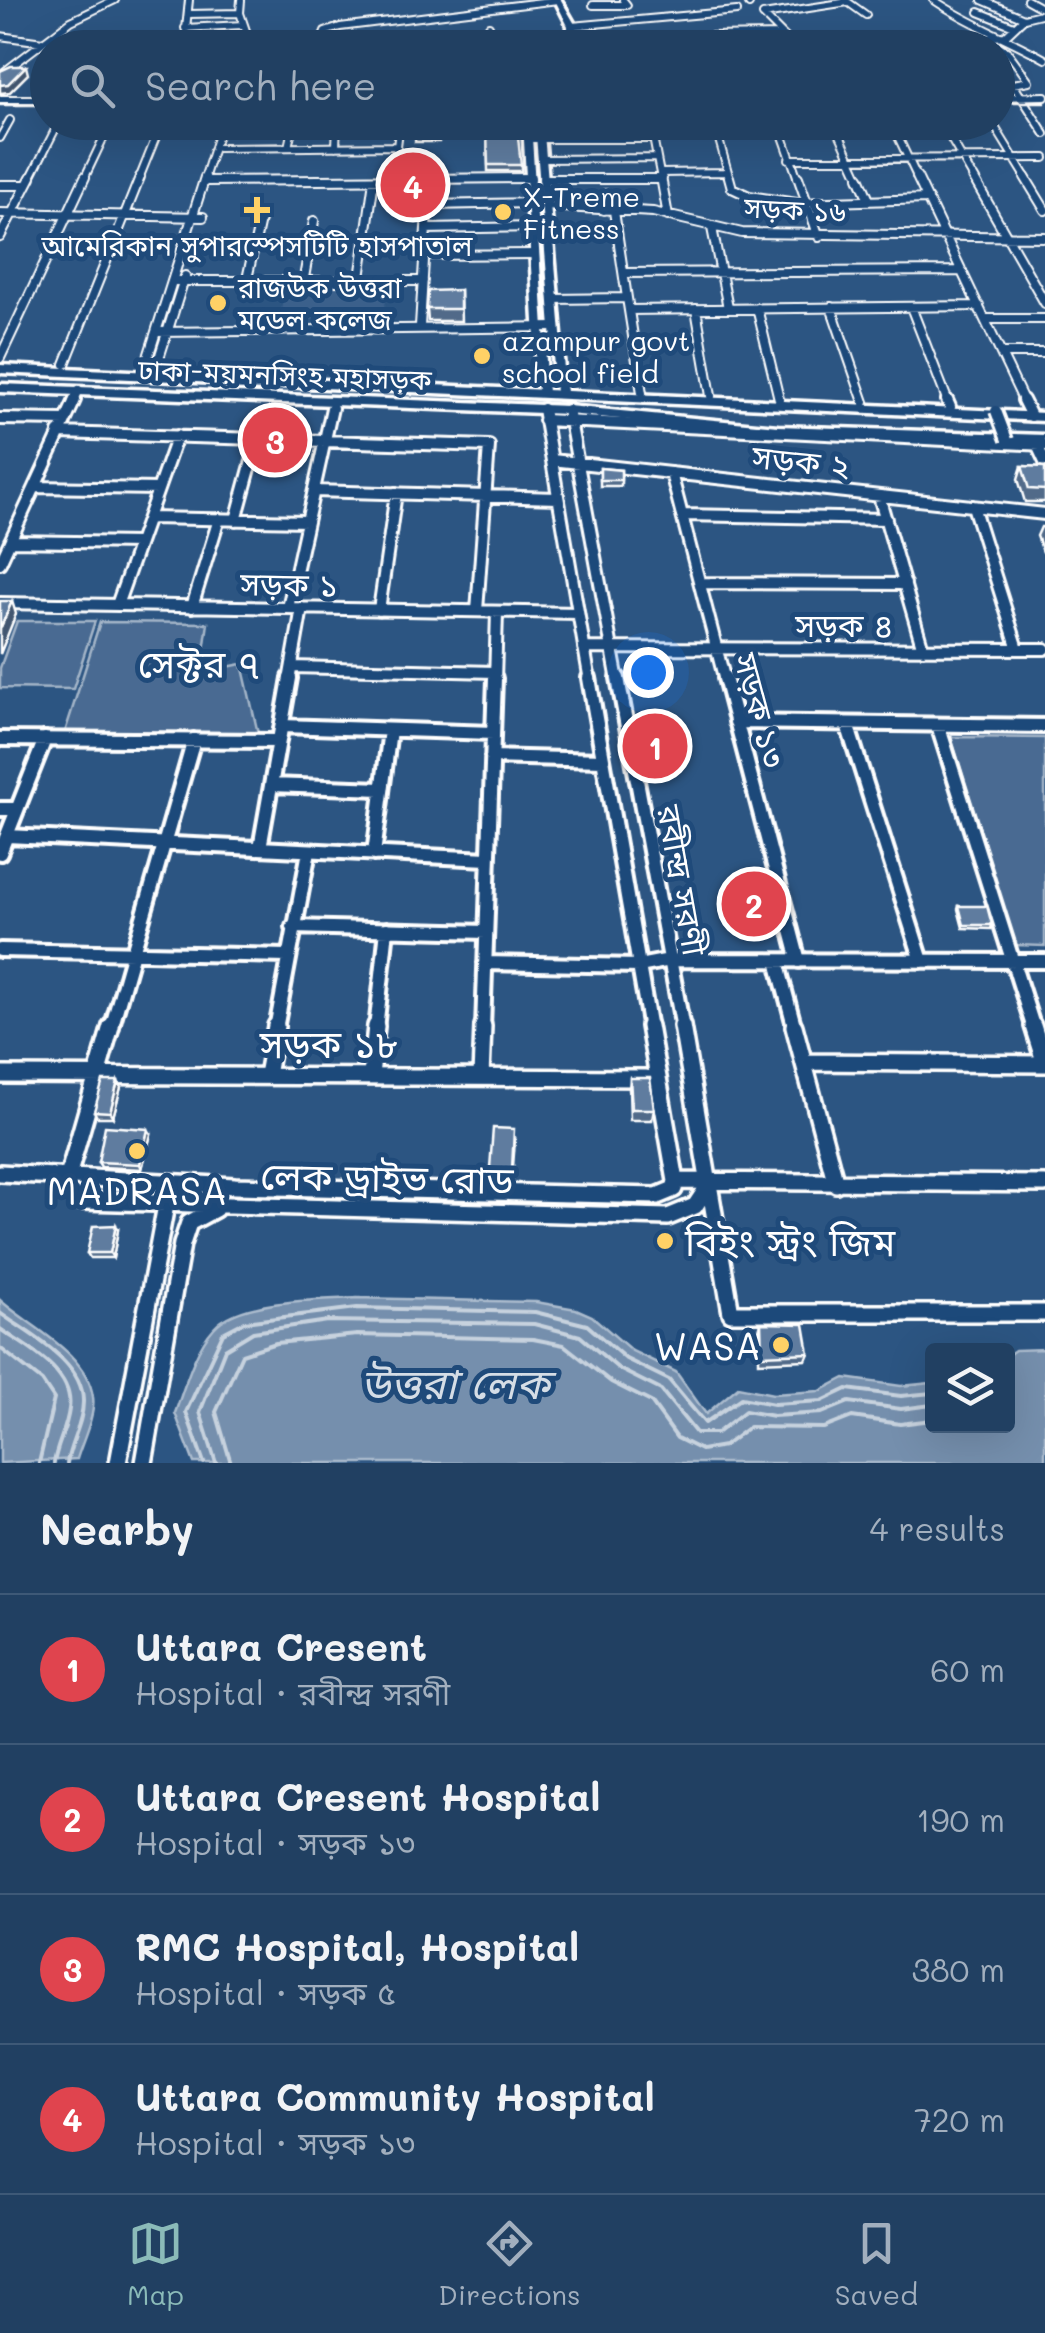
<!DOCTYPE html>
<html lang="en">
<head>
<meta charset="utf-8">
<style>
	:root { --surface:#214062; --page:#294768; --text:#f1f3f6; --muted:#a2afbe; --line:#3e5977; --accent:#8bbbb9 }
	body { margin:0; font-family:Mali,"Noto Sans Bengali",sans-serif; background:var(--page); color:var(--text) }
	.controls { position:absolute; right:30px; bottom:30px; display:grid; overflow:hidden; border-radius:10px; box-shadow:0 10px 40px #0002 }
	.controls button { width:90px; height:90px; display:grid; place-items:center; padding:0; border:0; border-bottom:2px solid var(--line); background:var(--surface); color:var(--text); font:50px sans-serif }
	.you { position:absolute; left:648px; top:672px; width:35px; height:35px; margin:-25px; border:8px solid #fff; border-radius:50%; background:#1a73e8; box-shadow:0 0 0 15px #1a73e833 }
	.badge { display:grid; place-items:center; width:65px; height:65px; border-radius:50%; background:var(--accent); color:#fff; font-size:32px; font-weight:700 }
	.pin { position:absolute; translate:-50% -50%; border:5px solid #fff; box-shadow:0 2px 10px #0006 }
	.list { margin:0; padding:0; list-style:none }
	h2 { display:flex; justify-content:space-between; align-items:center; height:130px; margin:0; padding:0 40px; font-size:42px }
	h2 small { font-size:32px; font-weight:400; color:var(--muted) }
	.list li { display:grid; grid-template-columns:65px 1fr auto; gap:30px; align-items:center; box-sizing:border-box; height:150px; padding:0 40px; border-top:2px solid var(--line) }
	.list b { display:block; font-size:38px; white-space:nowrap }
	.list p { margin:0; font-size:32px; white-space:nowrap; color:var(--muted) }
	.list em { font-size:32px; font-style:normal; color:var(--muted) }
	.icon { flex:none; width:55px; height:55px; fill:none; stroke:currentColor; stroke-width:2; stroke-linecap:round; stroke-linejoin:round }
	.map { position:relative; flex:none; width:1045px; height:1463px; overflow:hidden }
	.search { position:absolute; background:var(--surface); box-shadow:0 10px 40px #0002; left:30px; right:30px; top:30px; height:110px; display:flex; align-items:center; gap:25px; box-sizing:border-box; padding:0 35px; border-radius:55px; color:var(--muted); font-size:38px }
	.sheet { height:730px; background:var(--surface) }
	nav { display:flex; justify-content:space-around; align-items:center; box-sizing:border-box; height:140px; border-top:2px solid var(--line); background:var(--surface); font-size:28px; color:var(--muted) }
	nav a { display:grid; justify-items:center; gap:5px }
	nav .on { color:var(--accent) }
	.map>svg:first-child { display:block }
</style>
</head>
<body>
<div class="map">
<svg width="1045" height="1463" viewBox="0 0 1045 1463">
	<rect width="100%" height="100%" fill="#2c5582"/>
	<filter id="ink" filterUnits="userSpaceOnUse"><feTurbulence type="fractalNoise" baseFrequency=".01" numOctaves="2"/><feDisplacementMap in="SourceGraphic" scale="20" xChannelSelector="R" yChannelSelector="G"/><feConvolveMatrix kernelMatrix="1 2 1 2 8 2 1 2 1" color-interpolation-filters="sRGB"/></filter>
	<g filter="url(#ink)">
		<path fill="#3b618b" d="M286,285H387L384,319L279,320Z"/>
		<path fill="#486b92" stroke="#a4b5c8" stroke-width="2.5" d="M17,621H95L73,689L0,688V668Z
			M100,622L208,623L201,672L242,664L259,738L65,732Z
			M951,737L1045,738V946L1015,945Z"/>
		<path fill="#748fad" stroke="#acbcce" stroke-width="2.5" d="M357,1298L536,1302L576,1309L592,1316L632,1351L676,1372L706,1414L738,1387L773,1394L820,1391L845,1378L901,1386L932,1383V1426H1008V1355L1015,1350L1045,1349V1463H194L175,1413C185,1386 194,1350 214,1328C239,1299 320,1300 357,1298Z
			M0,1300C30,1327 87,1352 93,1397C96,1414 82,1442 77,1459L0,1463Z"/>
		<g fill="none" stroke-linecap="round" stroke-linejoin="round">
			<path stroke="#c7d2de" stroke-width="4" d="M0,1313C28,1334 84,1361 83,1402C83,1423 70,1443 67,1463
				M0,1329C26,1347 75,1371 69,1409C67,1428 57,1444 54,1463
				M0,1348L42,1381L54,1399L39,1463
				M204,1463L186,1412L223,1333L244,1322L357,1308L535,1312L587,1325L626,1359L669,1380L705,1423L741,1398L774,1404L822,1401L847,1389L901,1396L932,1393
				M216,1463L200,1412L225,1349L253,1332L328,1321L534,1324L580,1336L619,1369L661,1390L696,1433H717L745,1411L773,1416L822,1413L849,1402L901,1409L932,1405
				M231,1463L216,1412L242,1354L276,1343L357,1335L533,1339L564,1345L611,1382L651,1402L677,1438L701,1450L724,1446L749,1427L824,1428L852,1417L900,1424L932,1420"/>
			<g stroke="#fff" stroke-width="10">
				<path id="minor-far4" d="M241,0L240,13L252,48
					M747,0L749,4
					M845,0L866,15
					M934,0C969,24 1008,38 1045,59
					M982,0L1024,18
					M1027,0L1045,10
					M593,5H627L623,0
					M979,12L1014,26
					M189,14L240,13
					M763,15L848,2
					M763,15L796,48
					M489,26L492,48
					M572,26L737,11
					M185,28L243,25
					M0,36L43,42
					M989,39L1008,52L1029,81L1013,84L1045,134
					M184,48L189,0
					M319,48L325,32L340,27L558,0
					M702,48L703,39L709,36L783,35
					M871,48L1005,36L1024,18L1045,13
					M0,75L71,21L115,0
					M998,97L1045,96
					M0,99H48
					M464,122V132L480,133
					M650,122L661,179
					M714,122L730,179
					M778,122L798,179
					M834,122L860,179
					M891,122L918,179
					M941,122L974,179
					M992,122L1027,179
					M0,138L10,120
					M528,139H653
					M288,147L293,125
					M336,147L337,122
					M218,148L396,146
					M542,159L656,158
					M789,159L1045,158
					M660,173L727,172
					M30,179L59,122
					M84,179L111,122
					M139,179L162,122
					M204,179L222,122
					M386,179L531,178
					M393,179L400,122
					M543,179H662"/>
			</g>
			<g stroke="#fff" stroke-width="12">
				<path id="minor-far3" d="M661,177L668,216
					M729,177L732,188L749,196L797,203L928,199
					M798,177L819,237
					M859,177L869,200
					M917,177L1024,402
					M973,177L1045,303
					M1025,177L1045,210
					M543,179H662
					M207,181L531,178
					M0,185H26
					M428,205L532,203
					M545,206L653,212L742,233L1045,237
					M604,210L605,194
					M614,211L627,298
					M0,213L203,217
					M712,228L728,308
					M426,229L533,227
					M0,237L31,177
					M424,255L535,254
					M624,273L962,271
					M304,278L314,221
					M360,278L374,180
					M247,279L260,220
					M175,281H423
					M627,298L642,393
					M553,299L627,298
					M831,307L864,402
					M911,307L948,402
					M757,308L779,399
					M696,309L711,396
					M629,310L979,306
					M985,319H1045
					M420,326L429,179
					M158,332L555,327
					M1002,353H1045
					M0,358L85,177
					M65,364L140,177
					M143,373L205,177
					M154,374L185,276
					M73,402L79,390"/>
			</g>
			<g stroke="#fff" stroke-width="16">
				<path id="minor-far2" d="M947,400L950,407
					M1023,400L1031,416
					M543,409L590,681
					M568,410L618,681
					M0,419L65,420
					M544,420L1045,445
					M59,433L489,446L477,611
					M1037,445L1045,462
					M552,460L1045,514
					M671,473L725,681
					M35,487L158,489
					M314,491L558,498
					M879,496L923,649
					M973,506L1018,649
					M682,515L886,519
					M148,518L307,521
					M236,520L258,439
					M10,541L139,543
					M0,563L75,400
					M700,583L905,584
					M0,603L578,613
					M117,605L177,436
					M192,607L219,519
					M288,608L332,408
					M379,610L396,493
					M584,648L1045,649
					M292,667L495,672
					M289,681L302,608
					M495,681L497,612"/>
			</g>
			<g stroke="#fff" stroke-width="20">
				<path id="minor-far1" d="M589,678L650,1029
					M618,678L683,1029
					M725,678L799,961
					M736,722L1045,726
					M847,724L922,961
					M938,725L1034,1029
					M282,726L493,733
					M0,739L279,741
					M492,757L603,760
					M271,785L382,789
					M0,809H17
					M7,836L488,859
					M260,848L290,678
					M0,853L45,739
					M374,854L390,730
					M293,927L486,932
					M0,950L287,956
					M777,961L795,1029
					M485,963L639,966L670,960L1045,961
					M111,1029L194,740
					M276,1029L309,851
					M376,1029L387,929
					M483,1029L495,678"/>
			</g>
			<g stroke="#fff" stroke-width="22">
				<path id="minor" d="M111,1026L69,1173L67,1190L81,1201L668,1217L695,1206L711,1182
					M649,1026L676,1181
					M682,1026L731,1313H1045
					M794,1026L836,1184
					M1033,1026L1045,1064
					M804,1062L1045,1064
					M0,1075L646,1078
					M267,1075L276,1026
					M371,1076L376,1026
					M481,1077L483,1026
					M0,1173L235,1186L657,1196L674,1189L676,1181
					M676,1181L1045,1184
					M118,1463L166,1205L178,1184
					M144,1463L182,1244L189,1223L215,1209"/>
			</g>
			<g stroke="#fff" stroke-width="7">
				<path id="major" d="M555,0H561L576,26L575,48H567L568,26Z
					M523,122H531L548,393L543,396L538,393Z
					M535,122H543L566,393L561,396L556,393Z"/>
			</g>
			<g stroke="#fff" stroke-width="7">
				<path id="highway" d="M0,365L1045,413V421L0,373Z
					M0,384L568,406L778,426L1045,435V443L778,434L568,414L0,392Z"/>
			</g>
			<use href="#minor-far4" stroke="#1f4a7a" stroke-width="6"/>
			<use href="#minor-far3" stroke="#1f4a7a" stroke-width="8"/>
			<use href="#minor-far2" stroke="#1f4a7a" stroke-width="10"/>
			<use href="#minor-far1" stroke="#1f4a7a" stroke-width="12"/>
			<use href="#minor" stroke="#1f4a7a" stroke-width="15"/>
			<use href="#major" fill="#1f4a7a" fill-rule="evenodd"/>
			<use href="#highway" fill="#1f4a7a" fill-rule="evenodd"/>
			<path stroke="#fff" stroke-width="2.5" d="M998,102H1045
				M0,105H48"/>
			<g stroke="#fff" stroke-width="16" stroke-linecap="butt">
				<path id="minor-bridge" d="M996,411L1007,440"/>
			</g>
			<use href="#minor-bridge" stroke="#1f4a7a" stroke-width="10"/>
		</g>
		<path fill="#516b89" stroke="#fff" stroke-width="2.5" d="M416,122H440L439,142H415Z
			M487,128L521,165V171H488Z
			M460,290L461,321H428L427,309Z
			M1022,466L1045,467V502H1025L1018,479Z
			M600,468L621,470V486H600Z
			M1041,527H1045V552H1043L1037,536Z
			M959,906L992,925L991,929L963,928L958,909Z
			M630,1078L654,1109L652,1120H630L629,1089Z
			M121,1087L113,1117H97L94,1111Z
			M151,1134L142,1169L101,1167L98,1162Z
			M515,1140L512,1180L491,1179L490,1168Z
			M118,1230L113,1258H90L87,1253Z
			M761,1323L809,1353L806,1360L759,1362V1330Z"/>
		<path fill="#42576f" stroke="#fff" stroke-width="2.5" d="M26,66L28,74L10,92L0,93V85Z
			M12,601L16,614L0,654V629Z
			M118,1081L121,1087L113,1117L110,1112Z
			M148,1129L151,1134L142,1169L140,1164Z
			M116,1225L118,1230L113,1258L110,1253Z"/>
		<path fill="#5e7c9f" stroke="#fff" stroke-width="2.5" d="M11,66H26L8,84L0,85V71Z
			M416,122H439L438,134H414Z
			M487,128H517L521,165H488Z
			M460,290V309H427L428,291Z
			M1022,466L1045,467V490L1029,489Z
			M600,468L621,470V480H600Z
			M0,601H12L0,629Z
			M959,906H987L992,925H964Z
			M630,1078H650L654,1109H632Z
			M103,1081H118L110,1112L94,1111Z
			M105,1126L148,1129L140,1164L98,1162Z
			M493,1128L514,1129L512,1169L490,1168Z
			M116,1225L110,1253H87L93,1226Z
			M761,1323L804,1324L809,1353L762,1355Z"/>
	</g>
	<g fill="#ffd166" stroke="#1f4a7a" stroke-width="4">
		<path d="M252 195h10v10h10v10h-10v10h-10v-10h-10v-10h10z"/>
		<circle cx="503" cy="212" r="10"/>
		<circle cx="218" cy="303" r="10"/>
		<circle cx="482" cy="356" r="10"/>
		<circle cx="137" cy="1151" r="10"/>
		<circle cx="665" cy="1241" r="10"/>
		<circle cx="781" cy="1345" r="10"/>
	</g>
	<g text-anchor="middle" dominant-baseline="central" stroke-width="10" stroke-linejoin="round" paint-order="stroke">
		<g font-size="28" fill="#fff" stroke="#1f4a7a" text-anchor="start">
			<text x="523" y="196">X-Treme<tspan x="523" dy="32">Fitness</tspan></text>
			<text x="257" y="245" text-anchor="middle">আমেরিকান সুপারস্পেসটিটি হাসপাতাল</text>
			<text x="238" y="287">রাজউক উত্তরা<tspan x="238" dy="32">মডেল কলেজ</tspan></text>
			<text x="502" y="340">azampur govt<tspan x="502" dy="32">school field</tspan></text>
		</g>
		<g font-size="28" fill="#fff" stroke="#1f4a7a">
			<text transform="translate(795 209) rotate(3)">সড়ক ১৬</text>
			<text transform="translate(285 374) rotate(2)">ঢাকা-ময়মনসিংহ মহাসড়ক</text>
		</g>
		<g font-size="32" fill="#fff" stroke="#1f4a7a">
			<text transform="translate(801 460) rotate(6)">সড়ক ২</text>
			<text transform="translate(289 583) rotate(1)">সড়ক ১</text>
			<text x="844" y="624">সড়ক ৪</text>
			<text transform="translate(761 710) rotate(75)">সড়ক ১৩</text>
			<text transform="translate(683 880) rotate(80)">রবীন্দ্র সরণী</text>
		</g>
		<g font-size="38" fill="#fff" stroke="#1f4a7a">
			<text x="199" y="663">সেক্টর ৭</text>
		</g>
		<g font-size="38" fill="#fff" stroke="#1f4a7a">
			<text x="329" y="1043">সড়ক ১৮</text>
			<text transform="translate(387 1177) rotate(1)">লেক ড্রাইভ রোড</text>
		</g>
		<g font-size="38" fill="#fff" stroke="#1f4a7a">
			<text x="137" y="1190">MADRASA</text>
			<text x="685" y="1241" text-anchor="start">বিইং স্ট্রং জিম</text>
			<text x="761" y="1345" text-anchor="end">WASA</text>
		</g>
		<g font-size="42" font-style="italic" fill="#d5dde6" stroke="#1f4a7a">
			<text x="455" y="1382">উত্তরা লেক</text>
		</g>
	</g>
</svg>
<div class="controls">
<button><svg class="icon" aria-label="layers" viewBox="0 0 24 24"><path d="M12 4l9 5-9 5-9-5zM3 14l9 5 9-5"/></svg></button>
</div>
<div class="you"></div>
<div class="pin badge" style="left:655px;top:746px;background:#e0444e">1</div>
<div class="pin badge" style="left:754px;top:904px;background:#e0444e">2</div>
<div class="pin badge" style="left:275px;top:440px;background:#e0444e">3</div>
<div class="pin badge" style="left:413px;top:185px;background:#e0444e">4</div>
<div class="search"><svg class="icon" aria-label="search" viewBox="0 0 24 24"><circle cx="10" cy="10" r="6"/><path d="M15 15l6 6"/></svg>Search here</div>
</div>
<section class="sheet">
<h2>Nearby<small>4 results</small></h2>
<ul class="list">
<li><span class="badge" style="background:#e0444e">1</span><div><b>Uttara Cresent</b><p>Hospital · রবীন্দ্র সরণী</p></div><em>60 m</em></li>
<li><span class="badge" style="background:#e0444e">2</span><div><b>Uttara Cresent Hospital</b><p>Hospital · সড়ক ১৩</p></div><em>190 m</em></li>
<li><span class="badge" style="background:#e0444e">3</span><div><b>RMC Hospital, Hospital</b><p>Hospital · সড়ক ৫</p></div><em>380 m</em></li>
<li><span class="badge" style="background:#e0444e">4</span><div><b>Uttara Community Hospital</b><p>Hospital · সড়ক ১৩</p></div><em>720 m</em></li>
</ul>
</section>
<nav>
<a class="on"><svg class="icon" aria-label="map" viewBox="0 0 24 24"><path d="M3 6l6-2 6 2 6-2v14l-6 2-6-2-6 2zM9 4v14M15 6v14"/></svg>Map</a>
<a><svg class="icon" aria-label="directions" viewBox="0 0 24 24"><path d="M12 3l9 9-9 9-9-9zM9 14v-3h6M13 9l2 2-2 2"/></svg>Directions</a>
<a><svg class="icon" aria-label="saved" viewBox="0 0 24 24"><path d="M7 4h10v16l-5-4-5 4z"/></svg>Saved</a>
</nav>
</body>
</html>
